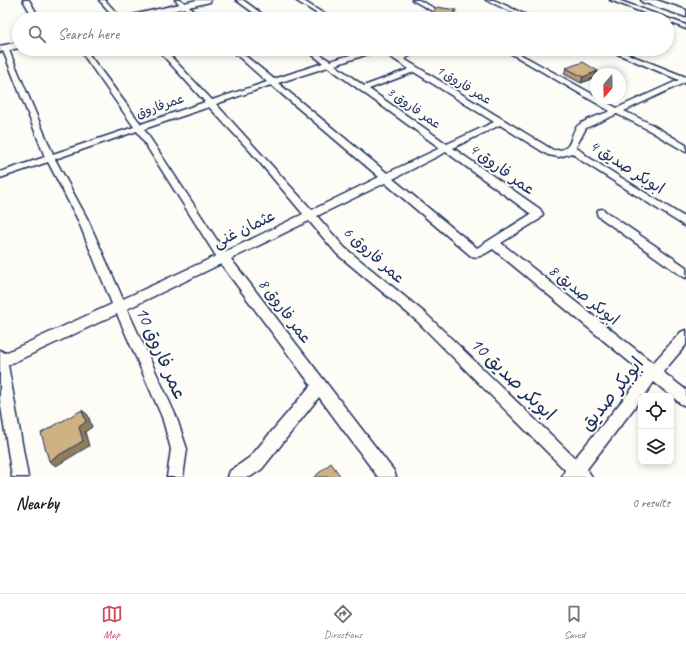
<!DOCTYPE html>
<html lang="en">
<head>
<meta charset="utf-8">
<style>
	:root { --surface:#fff; --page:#f6f6f6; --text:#202124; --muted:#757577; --line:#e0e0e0; --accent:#d1495b }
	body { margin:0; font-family:Caveat,"Playpen Sans Arabic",sans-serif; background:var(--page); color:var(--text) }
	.controls { position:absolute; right:12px; bottom:12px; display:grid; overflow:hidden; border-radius:8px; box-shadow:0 2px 6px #0003 }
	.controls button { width:36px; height:36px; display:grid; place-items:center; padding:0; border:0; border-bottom:1px solid var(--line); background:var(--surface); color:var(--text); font:20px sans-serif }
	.compass { position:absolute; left:590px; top:68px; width:36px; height:36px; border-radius:50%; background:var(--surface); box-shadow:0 2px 6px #0003; rotate:199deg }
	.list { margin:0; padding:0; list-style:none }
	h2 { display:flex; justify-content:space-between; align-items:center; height:52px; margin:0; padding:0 16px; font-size:17px }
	h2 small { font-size:13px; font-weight:400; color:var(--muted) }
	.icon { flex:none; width:22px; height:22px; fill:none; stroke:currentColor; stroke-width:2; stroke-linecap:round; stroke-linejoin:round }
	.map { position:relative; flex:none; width:686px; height:477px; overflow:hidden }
	.search { position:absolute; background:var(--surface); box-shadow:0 2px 6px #0003; left:12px; right:12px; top:12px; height:44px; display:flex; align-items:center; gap:10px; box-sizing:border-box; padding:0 14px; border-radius:22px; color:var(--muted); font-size:15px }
	.sheet { height:116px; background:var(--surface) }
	nav { display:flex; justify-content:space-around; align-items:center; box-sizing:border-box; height:56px; border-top:1px solid var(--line); background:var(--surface); font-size:11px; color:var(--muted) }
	nav a { display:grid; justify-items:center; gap:2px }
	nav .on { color:var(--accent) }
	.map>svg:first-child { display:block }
</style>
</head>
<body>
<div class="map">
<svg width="686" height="477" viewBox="0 0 686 477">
	<rect width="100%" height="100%" fill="#fdfcf7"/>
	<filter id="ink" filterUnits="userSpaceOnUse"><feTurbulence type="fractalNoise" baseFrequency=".025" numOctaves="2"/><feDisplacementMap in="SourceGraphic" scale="8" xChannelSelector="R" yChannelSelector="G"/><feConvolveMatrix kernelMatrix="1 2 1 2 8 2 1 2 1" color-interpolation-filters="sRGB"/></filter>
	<g filter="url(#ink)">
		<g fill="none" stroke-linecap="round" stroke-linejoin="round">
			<g stroke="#1b2f5e" stroke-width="3">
				<path id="street" d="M23,0H29L40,19H34Z
					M99,0H105L122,19H116Z
					M175,0H181L203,19H196Z
					M236,0H243L269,19H262Z
					M295,0H302L329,17L324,18Z
					M412,0H419L455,19H447Z
					M486,0H494L535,19H527Z
					M610,0H618L686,25V29L667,21V19H660Z
					M5,46L8,48L53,154L134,127L79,49H85L141,124L205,102L157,49H164L212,100L267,82L230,49H237L274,79L323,63L305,49H312L330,61L370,49H387L399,56L415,49H423L404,59L553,150C577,152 567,132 580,124C589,118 601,115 610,111L503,49H511L596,96V98H599L617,108L679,80L606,49H615L686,77V82L624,111L651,124L686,145V152L645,128L617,114L586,128L576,147L588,157L686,218V227L582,161L572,153L559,157L548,155L500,125L453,148L540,209L543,214L540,219L501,243L653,363L681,332L686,330V345L663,372L686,390V406L681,404L654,382L644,396H641V399L587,469L592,477H562L565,470L417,321L337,254L309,221L231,259L394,471L396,477H378L319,397L262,469L250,477H228L230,471L250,457L311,385L221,264L127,309L176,416L187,449L183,477H167L171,449L162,417L117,314L8,365L28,477H12L0,400V350L5,353L112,304L78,220L48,162L0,178V172L45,157L2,48ZM380,50L409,69L364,86L335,65ZM328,67L440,148L387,173L278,83ZM414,72L494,122L447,144L369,89ZM271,85L379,177L312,210L216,104ZM209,107L250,151L303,214L225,252L144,129ZM137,131L216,256L123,299L88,220L55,159ZM446,152L531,214L477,248L393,179ZM385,183L471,256C479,259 486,253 493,249L644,374L575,458L425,313L345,248L317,216Z
					M602,209L686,267V278L682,276L598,216L597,213L598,210Z"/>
			</g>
			<g stroke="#1b2f5e" stroke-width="3">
				<path id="secondary" d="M197,0H211L210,2L138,19H123L124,17Z
					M19,42V48L0,52V46Z"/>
			</g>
			<g stroke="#1b2f5e" stroke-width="3">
				<path id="highway" d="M641,0H656L686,10V17L642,2Z"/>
			</g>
			<use href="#street" fill="#fdfcf7" fill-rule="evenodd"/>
			<use href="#secondary" fill="#fdfcf7" fill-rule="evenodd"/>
			<use href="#highway" fill="#fdfcf7" fill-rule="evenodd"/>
		</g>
		<path fill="#b19971" stroke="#1b2f5e" d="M566,68L598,71L597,74H596L595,78L581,83L564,74Z"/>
		<path fill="#907d5c" stroke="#1b2f5e" d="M456,10L455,19H450Z
			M598,71L597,74H596L595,78L581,83L583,77Z
			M82,410L88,415L92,427L85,432L89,446L56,466L49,461L79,427Z"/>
		<path fill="#ceb283" stroke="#1b2f5e" d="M437,7L456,10L450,19H427Z
			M583,62L598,71L583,77L566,68Z
			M82,410L86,422L79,427L83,441L49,461L41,433Z
			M331,463L341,477H314Z"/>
	</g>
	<g text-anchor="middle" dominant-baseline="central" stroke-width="4" stroke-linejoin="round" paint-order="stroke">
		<g font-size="13" fill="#1b2f5e" stroke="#fdfcf7">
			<text transform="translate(464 85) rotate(32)">عمر فاروق 1</text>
			<text transform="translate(160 106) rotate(-19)">عمرفاروق</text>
			<text transform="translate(414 108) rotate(35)">عمر فاروق 3</text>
		</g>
		<g font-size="16" fill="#1b2f5e" stroke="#fdfcf7">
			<text transform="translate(627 167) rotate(33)">ابوبکر صدیق 4</text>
			<text transform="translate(502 169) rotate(36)">عمر فاروق 4</text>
			<text transform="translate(244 229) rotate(-26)">عثمان غنی</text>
			<text transform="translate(374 255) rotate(42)">عمر فاروق 6</text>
			<text transform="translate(584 295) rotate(39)">ابوبکر صدیق 8</text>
			<text transform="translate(285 311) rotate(53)">عمر فاروق 8</text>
		</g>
		<g font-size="19" fill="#1b2f5e" stroke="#fdfcf7">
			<text transform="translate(161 353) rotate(66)">عمر فاروق 10</text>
			<text transform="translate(513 379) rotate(44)">ابوبکر صدیق 10</text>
			<text transform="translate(612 394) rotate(-51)">ابوبکر صدیق</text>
		</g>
	</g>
</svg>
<div class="controls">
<button><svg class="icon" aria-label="locate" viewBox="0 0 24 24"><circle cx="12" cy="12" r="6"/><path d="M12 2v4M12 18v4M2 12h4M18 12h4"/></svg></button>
<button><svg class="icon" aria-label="layers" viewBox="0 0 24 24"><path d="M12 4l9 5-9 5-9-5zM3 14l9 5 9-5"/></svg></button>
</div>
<svg class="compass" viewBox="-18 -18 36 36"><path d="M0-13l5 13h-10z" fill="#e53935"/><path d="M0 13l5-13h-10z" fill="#757577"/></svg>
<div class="search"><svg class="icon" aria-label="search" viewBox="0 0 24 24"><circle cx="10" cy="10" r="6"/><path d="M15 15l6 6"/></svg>Search here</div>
</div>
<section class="sheet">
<h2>Nearby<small>0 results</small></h2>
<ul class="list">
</ul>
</section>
<nav>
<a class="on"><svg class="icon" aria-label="map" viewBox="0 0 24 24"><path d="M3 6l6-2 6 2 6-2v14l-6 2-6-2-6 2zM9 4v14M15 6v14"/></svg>Map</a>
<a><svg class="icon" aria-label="directions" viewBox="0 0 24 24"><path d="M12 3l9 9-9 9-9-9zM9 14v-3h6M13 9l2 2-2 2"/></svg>Directions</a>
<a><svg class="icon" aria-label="saved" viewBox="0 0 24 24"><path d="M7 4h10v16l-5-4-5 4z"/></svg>Saved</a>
</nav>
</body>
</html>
